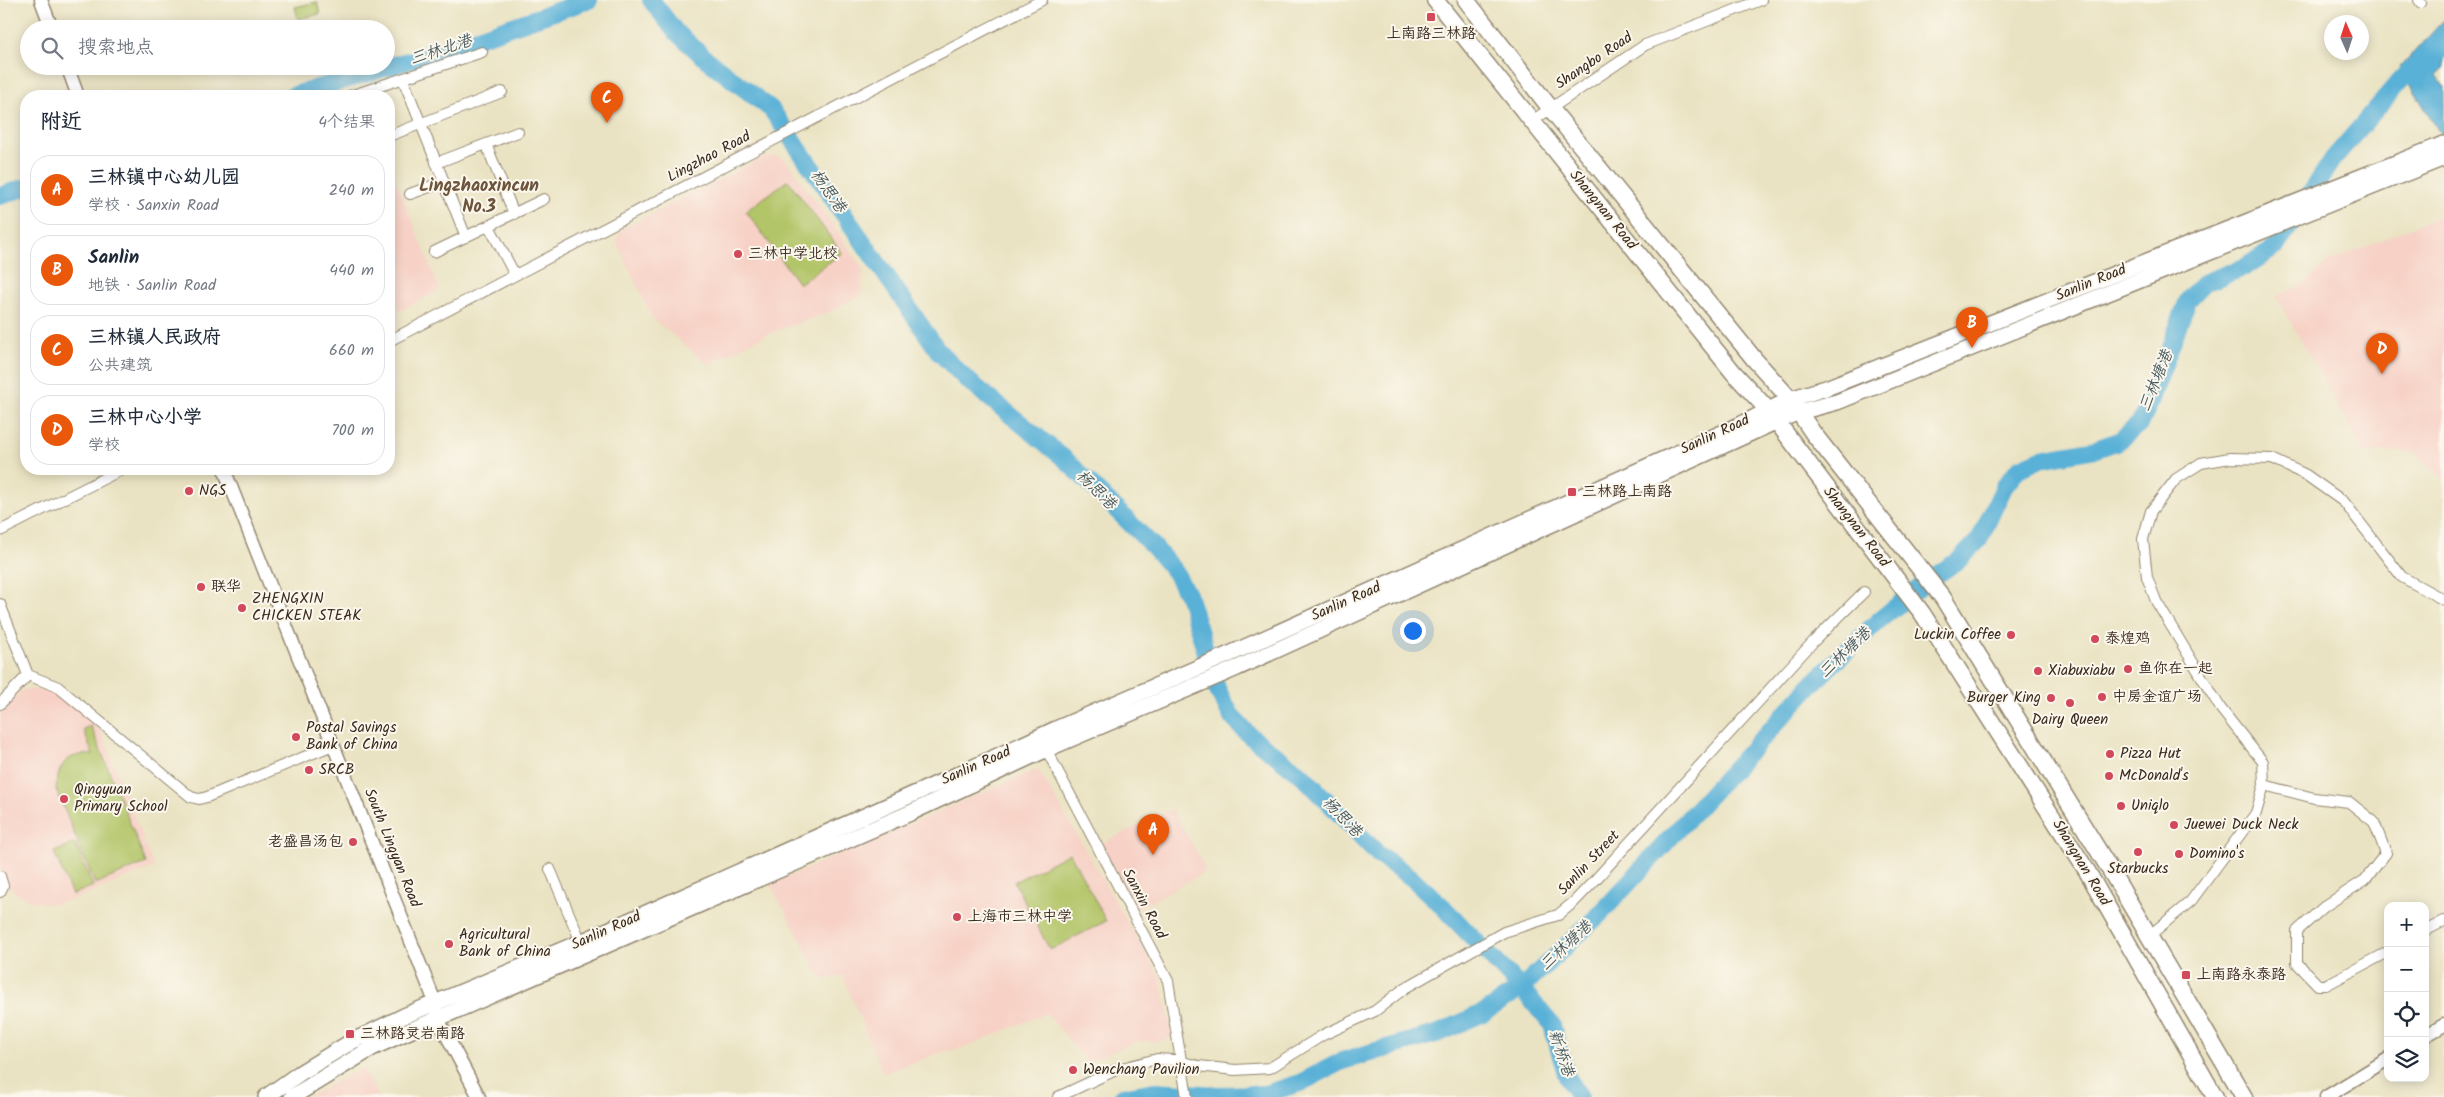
<!DOCTYPE html>
<html lang="zh">
<head>
<meta charset="utf-8">
<style>
	:root { --surface:#fff; --page:#f2f2f3; --text:#1f2937; --muted:#747a83; --line:#e0e1e3; --accent:#ea580c }
	body { margin:0; font-family:Kalam,"LXGW WenKai TC",sans-serif; background:var(--page); color:var(--text) }
	.controls { position:absolute; right:15px; bottom:15px; display:grid; overflow:hidden; border-radius:10px; box-shadow:0 2px 12px #0003 }
	.controls button { width:45px; height:45px; display:grid; place-items:center; padding:0; border:0; border-bottom:1px solid var(--line); background:var(--surface); color:var(--text); font:25px sans-serif }
	.compass { position:absolute; left:2324px; top:15px; width:45px; height:45px; border-radius:50%; background:var(--surface); box-shadow:0 2px 12px #0003; rotate:357deg }
	.you { position:absolute; left:1412px; top:630px; width:18px; height:18px; margin:-12px; border:4px solid #fff; border-radius:50%; background:#1a73e8; box-shadow:0 0 0 8px #1a73e833 }
	.badge { display:grid; place-items:center; width:32px; height:32px; border-radius:50%; background:var(--accent); color:#fff; font-size:16px; font-weight:700 }
	.pin { position:absolute; translate:-50% -41px; filter:drop-shadow(0 1px 2px #0008) }
	.pin::after { content:''; position:absolute; top:26px; width:18px; height:15px; background:inherit; clip-path:polygon(0 0,100% 0,50% 100%) }
	.list { margin:0; padding:0; list-style:none }
	h2 { display:flex; justify-content:space-between; align-items:center; height:65px; margin:0; padding:0 20px; font-size:21px }
	h2 small { font-size:16px; font-weight:400; color:var(--muted) }
	.list li { display:grid; grid-template-columns:32px 1fr auto; gap:15px; align-items:center; box-sizing:border-box; height:70px; margin:0 10px 10px; padding:0 10px; border:1px solid var(--line); border-radius:20px }
	.list b { display:block; font-size:19px; white-space:nowrap }
	.list p { margin:0; font-size:16px; white-space:nowrap; color:var(--muted) }
	.list em { font-size:16px; font-style:normal; color:var(--muted) }
	.icon { flex:none; width:28px; height:28px; fill:none; stroke:currentColor; stroke-width:2; stroke-linecap:round; stroke-linejoin:round }
	.map { position:relative; flex:none; width:2444px; height:1097px; overflow:hidden }
	.search { position:absolute; background:var(--surface); box-shadow:0 2px 12px #0003; left:20px; top:20px; width:375px; height:55px; display:flex; align-items:center; gap:12px; box-sizing:border-box; padding:0 18px; border-radius:28px; color:var(--muted); font-size:19px }
	.panel { position:absolute; background:var(--surface); box-shadow:0 2px 12px #0003; left:20px; top:90px; width:375px; height:385px; border-radius:20px }
	.map>svg:first-child { display:block }
</style>
</head>
<body>
<div class="map">
<svg width="2444" height="1097" viewBox="0 0 2444 1097">
	<rect width="100%" height="100%" fill="#fbf7ec"/>
	<filter id="ink" filterUnits="userSpaceOnUse"><feTurbulence type="fractalNoise" baseFrequency=".02" numOctaves="2"/><feDisplacementMap in="SourceGraphic" scale="10" xChannelSelector="R" yChannelSelector="G"/><feConvolveMatrix kernelMatrix="1 2 1 2 8 2 1 2 1" color-interpolation-filters="sRGB"/></filter>
	<filter id="wash" filterUnits="userSpaceOnUse"><feTurbulence type="fractalNoise" baseFrequency=".0096" numOctaves="4" result="noise"/><feDisplacementMap in="SourceGraphic" scale="20" xChannelSelector="R" yChannelSelector="G"/><feGaussianBlur stdDeviation="1.12" result="paint"/><feColorMatrix in="noise" values="0 0 0 0 0 0 0 0 0 0 0 0 0 0 0 0 0 1.4 0 .05"/><feComposite in="paint" operator="in"/></filter>
	<g filter="url(#wash)">
		<rect width="100%" height="100%" fill="#eae3c3"/>
		<path fill="#f7d1c6" d="M778,156L788,162L863,268L862,294L829,312L768,334L708,364L653,319L616,241L620,230L764,157Z
			M389,163L440,290L389,316Z
			M2444,214V480L2414,452H2364L2276,296L2302,285L2328,262Z
			M54,689L101,731L154,867L68,901L51,904L33,901L18,894L7,884L0,870V713L22,690Z
			M1038,769L1161,979L1173,1038L1153,1042L1140,1040L1087,1062L1046,1013L966,1047L945,1051L883,1074L843,976L822,979L770,884Z
			M1172,809L1205,867L1203,873L1137,909L1101,844Z
			M362,1068L379,1097H308Z"/>
		<path fill="#b2c568" stroke="#767843" d="M317,2L320,14L298,19L295,7Z
			M788,180L842,253L799,284L746,211Z
			M91,726L146,863L95,884L56,789C58,765 67,752 93,755L83,729Z
			M75,843L93,886L72,895L54,852Z
			M1070,853L1106,921L1050,950L1014,882Z"/>
		<path fill="#5ab1d7" stroke="#4a6e7a" d="M2444,20V69L2437,76L2444,87V140L2400,67Z"/>
		<g fill="none" stroke-linecap="round" stroke-linejoin="round">
			<path stroke="#5ab1d7" stroke-width="18" d="M651,0L675,31L706,59L771,109L939,352L966,379L1066,460L1155,548L1175,572L1189,598L1218,691L1232,717L1250,736L1303,776L1379,855L1412,878L1441,905L1521,988L1552,1025L1567,1077L1580,1097
				M291,96L434,53L589,0
				M0,196L26,187
				M1122,1097L1154,1091L1218,1095L1265,1094L1300,1083L1342,1061L1439,1033L1485,1012L1521,988L1600,914L1814,682L1878,621L1929,580L1959,560L1979,540L2004,487L2018,469L2041,459L2096,449L2119,441L2139,424L2147,409L2188,300L2204,283L2245,267L2276,247L2332,160L2402,79L2444,48"/>
		</g>
	</g>
	<g filter="url(#ink)">
		<g fill="none" stroke-linecap="round" stroke-linejoin="round">
			<g stroke="#928670" stroke-width="12">
				<path id="minor" d="M2419,0L2421,3
					M403,79L466,237
					M350,96L482,52
					M1532,121L1645,45L1761,0
					M389,136L502,92
					M486,144L514,214
					M436,163L518,132
					M410,194L443,182
					M489,226L515,275
					M434,252L544,199
					M389,341L1042,0
					M0,531L123,469
					M0,604L28,675L0,704
					M28,675L58,687L191,797L199,799L207,797L333,745
					M1044,745L1168,981L1187,1097
					M2264,785L2314,798L2349,802L2374,822L2386,853L2365,880L2325,906L2297,931V963L2318,985H2326L2388,952
					M550,869L581,942
					M0,876L3,886L0,892
					M2425,931L2444,921
					M2149,936L2191,901L2256,813L2264,785L2263,762L2221,709L2156,601L2147,577L2143,539L2151,511L2176,479L2201,463L2230,458L2272,459L2306,475L2344,502L2402,577L2444,600
					M1058,1097L1118,1069L1157,1059L1174,1060L1199,1066L1235,1070L1270,1068L1323,1035L1375,1011L1405,988L1504,932L1558,915L1574,902L1596,879L1813,642L1864,592"/>
			</g>
			<g stroke="#928670" stroke-width="15">
				<path id="tertiary" d="M41,0L52,29
					M67,66L78,96
					M224,469L435,1002L438,1019L479,1097
					M2425,1036L2444,1025
					M2326,1097L2388,1059"/>
			</g>
			<g stroke="#928670" stroke-width="18">
				<path id="secondary" d="M266,1097L300,1073L351,1042L404,1016L581,942L950,778L1056,729L1232,653L1742,424L1790,399L1826,388L2444,144
					M292,1097L372,1048L416,1028L910,813L1047,749L1237,668L1775,422L1799,412L1837,402L2444,158"/>
			</g>
			<g stroke="#928670" stroke-width="19">
				<path id="primary" d="M1435,0L1733,372L1768,410L1922,613L2087,871L2215,1097
					M1466,0L1551,109L1755,360L1790,399L1813,433L1943,598L2106,863L2244,1097"/>
			</g>
			<use href="#minor" stroke="#fff" stroke-width="10"/>
			<use href="#tertiary" stroke="#fff" stroke-width="12"/>
			<use href="#secondary" stroke="#fff" stroke-width="15"/>
			<use href="#primary" stroke="#fff" stroke-width="16"/>
		</g>
	</g>
	<g fill="#d1495b" stroke="#fbf7ec" stroke-width="2">
		<rect x="1426" y="12" width="10" height="10" rx="2.5"/>
		<circle cx="738" cy="254" r="5"/>
		<circle cx="189" cy="491" r="5"/>
		<rect x="1567" y="487" width="10" height="10" rx="2.5"/>
		<circle cx="201" cy="587" r="5"/>
		<circle cx="242" cy="608" r="5"/>
		<circle cx="2011" cy="635" r="5"/>
		<circle cx="2095" cy="639" r="5"/>
		<circle cx="2128" cy="669" r="5"/>
		<circle cx="2038" cy="671" r="5"/>
		<circle cx="2102" cy="697" r="5"/>
		<circle cx="2051" cy="698" r="5"/>
		<circle cx="2070" cy="703" r="5"/>
		<circle cx="296" cy="737" r="5"/>
		<circle cx="2110" cy="754" r="5"/>
		<circle cx="309" cy="770" r="5"/>
		<circle cx="2109" cy="776" r="5"/>
		<circle cx="64" cy="799" r="5"/>
		<circle cx="2121" cy="806" r="5"/>
		<circle cx="2174" cy="825" r="5"/>
		<circle cx="353" cy="842" r="5"/>
		<circle cx="2138" cy="852" r="5"/>
		<circle cx="2179" cy="854" r="5"/>
		<circle cx="957" cy="917" r="5"/>
		<circle cx="449" cy="944" r="5"/>
		<rect x="2181" y="970" width="10" height="10" rx="2.5"/>
		<rect x="345" y="1029" width="10" height="10" rx="2.5"/>
		<circle cx="1073" cy="1070" r="5"/>
	</g>
	<g text-anchor="middle" dominant-baseline="central" stroke-width="4" stroke-linejoin="round" paint-order="stroke">
		<g font-size="15" fill="#3b2a1e" stroke="#fbf7ec" text-anchor="start">
			<text x="1431" y="34" text-anchor="middle">上南路三林路</text>
			<text x="748" y="254">三林中学北校</text>
			<text x="199" y="491">NGS</text>
			<text x="1582" y="492">三林路上南路</text>
			<text x="211" y="587">联华</text>
			<text x="252" y="599">ZHENGXIN<tspan x="252" dy="17">CHICKEN STEAK</tspan></text>
			<text x="2001" y="635" text-anchor="end">Luckin Coffee</text>
			<text x="2105" y="639">泰煌鸡</text>
			<text x="2138" y="669">鱼你在一起</text>
			<text x="2048" y="671">Xiabuxiabu</text>
			<text x="2112" y="697">中房金谊广场</text>
			<text x="2041" y="698" text-anchor="end">Burger King</text>
			<text x="2070" y="720" text-anchor="middle">Dairy Queen</text>
			<text x="306" y="728">Postal Savings<tspan x="306" dy="17">Bank of China</tspan></text>
			<text x="2120" y="754">Pizza Hut</text>
			<text x="319" y="770">SRCB</text>
			<text x="2119" y="776">McDonald's</text>
			<text x="74" y="790">Qingyuan<tspan x="74" dy="17">Primary School</tspan></text>
			<text x="2131" y="806">Uniqlo</text>
			<text x="2184" y="825">Juewei Duck Neck</text>
			<text x="343" y="842" text-anchor="end">老盛昌汤包</text>
			<text x="2189" y="854">Domino's</text>
			<text x="2138" y="869" text-anchor="middle">Starbucks</text>
			<text x="967" y="917">上海市三林中学</text>
			<text x="459" y="935">Agricultural<tspan x="459" dy="17">Bank of China</tspan></text>
			<text x="2196" y="975">上南路永泰路</text>
			<text x="360" y="1034">三林路灵岩南路</text>
			<text x="1083" y="1070">Wenchang Pavilion</text>
		</g>
		<g font-size="15" fill="#3b2a1e" stroke="#fbf7ec">
			<text transform="translate(1594 61) rotate(-34)">Shangbo Road</text>
			<text transform="translate(709 157) rotate(-28)">Lingzhao Road</text>
			<text transform="translate(1603 210) rotate(51)">Shangnan Road</text>
			<text transform="translate(2091 283) rotate(-22)">Sanlin Road</text>
			<text transform="translate(1715 435) rotate(-25)">Sanlin Road</text>
			<text transform="translate(1856 527) rotate(52)">Shangnan Road</text>
			<text transform="translate(1346 602) rotate(-24)">Sanlin Road</text>
			<text transform="translate(976 766) rotate(-24)">Sanlin Road</text>
			<text transform="translate(392 848) rotate(68)">South Lingyan Road</text>
			<text transform="translate(1589 863) rotate(-47)">Sanlin Street</text>
			<text transform="translate(2081 863) rotate(59)">Shangnan Road</text>
			<text transform="translate(1144 904) rotate(62)">Sanxin Road</text>
			<text transform="translate(606 931) rotate(-24)">Sanlin Road</text>
		</g>
		<g font-size="16" font-style="italic" fill="#46595f" stroke="#fbf7ec">
			<text transform="translate(441 50) rotate(-18)">三林北港</text>
			<text transform="translate(828 191) rotate(55)">杨思港</text>
			<text transform="translate(2156 381) rotate(-68)">三林塘港</text>
			<text transform="translate(1096 490) rotate(45)">杨思港</text>
			<text transform="translate(1845 653) rotate(-44)">三林塘港</text>
			<text transform="translate(1342 817) rotate(46)">杨思港</text>
			<text transform="translate(1566 946) rotate(-43)">三林塘港</text>
			<text transform="translate(1561 1053) rotate(71)">新桥港</text>
		</g>
		<g font-size="18" font-weight="bold" fill="#6c533b" stroke="#fbf7ec">
			<text x="479" y="186">Lingzhaoxincun<tspan x="479" dy="21">No.3</tspan></text>
		</g>
	</g>
</svg>
<div class="controls">
<button>+</button>
<button>−</button>
<button><svg class="icon" aria-label="locate" viewBox="0 0 24 24"><circle cx="12" cy="12" r="6"/><path d="M12 2v4M12 18v4M2 12h4M18 12h4"/></svg></button>
<button><svg class="icon" aria-label="layers" viewBox="0 0 24 24"><path d="M12 4l9 5-9 5-9-5zM3 14l9 5 9-5"/></svg></button>
</div>
<svg class="compass" viewBox="-18 -18 36 36"><path d="M0-13l5 13h-10z" fill="#e53935"/><path d="M0 13l5-13h-10z" fill="#747a83"/></svg>
<div class="you"></div>
<div class="pin badge" style="left:1153px;top:855px">A</div>
<div class="pin badge" style="left:1972px;top:348px">B</div>
<div class="pin badge" style="left:607px;top:123px">C</div>
<div class="pin badge" style="left:2382px;top:374px">D</div>
<div class="search"><svg class="icon" aria-label="search" viewBox="0 0 24 24"><circle cx="10" cy="10" r="6"/><path d="M15 15l6 6"/></svg>搜索地点</div>
<section class="panel">
<h2>附近<small>4个结果</small></h2>
<ul class="list">
<li><span class="badge">A</span><div><b>三林镇中心幼儿园</b><p>学校 · Sanxin Road</p></div><em>240 m</em></li>
<li><span class="badge">B</span><div><b>Sanlin</b><p>地铁 · Sanlin Road</p></div><em>440 m</em></li>
<li><span class="badge">C</span><div><b>三林镇人民政府</b><p>公共建筑</p></div><em>660 m</em></li>
<li><span class="badge">D</span><div><b>三林中心小学</b><p>学校</p></div><em>700 m</em></li>
</ul>
</section>
</div>
</body>
</html>
